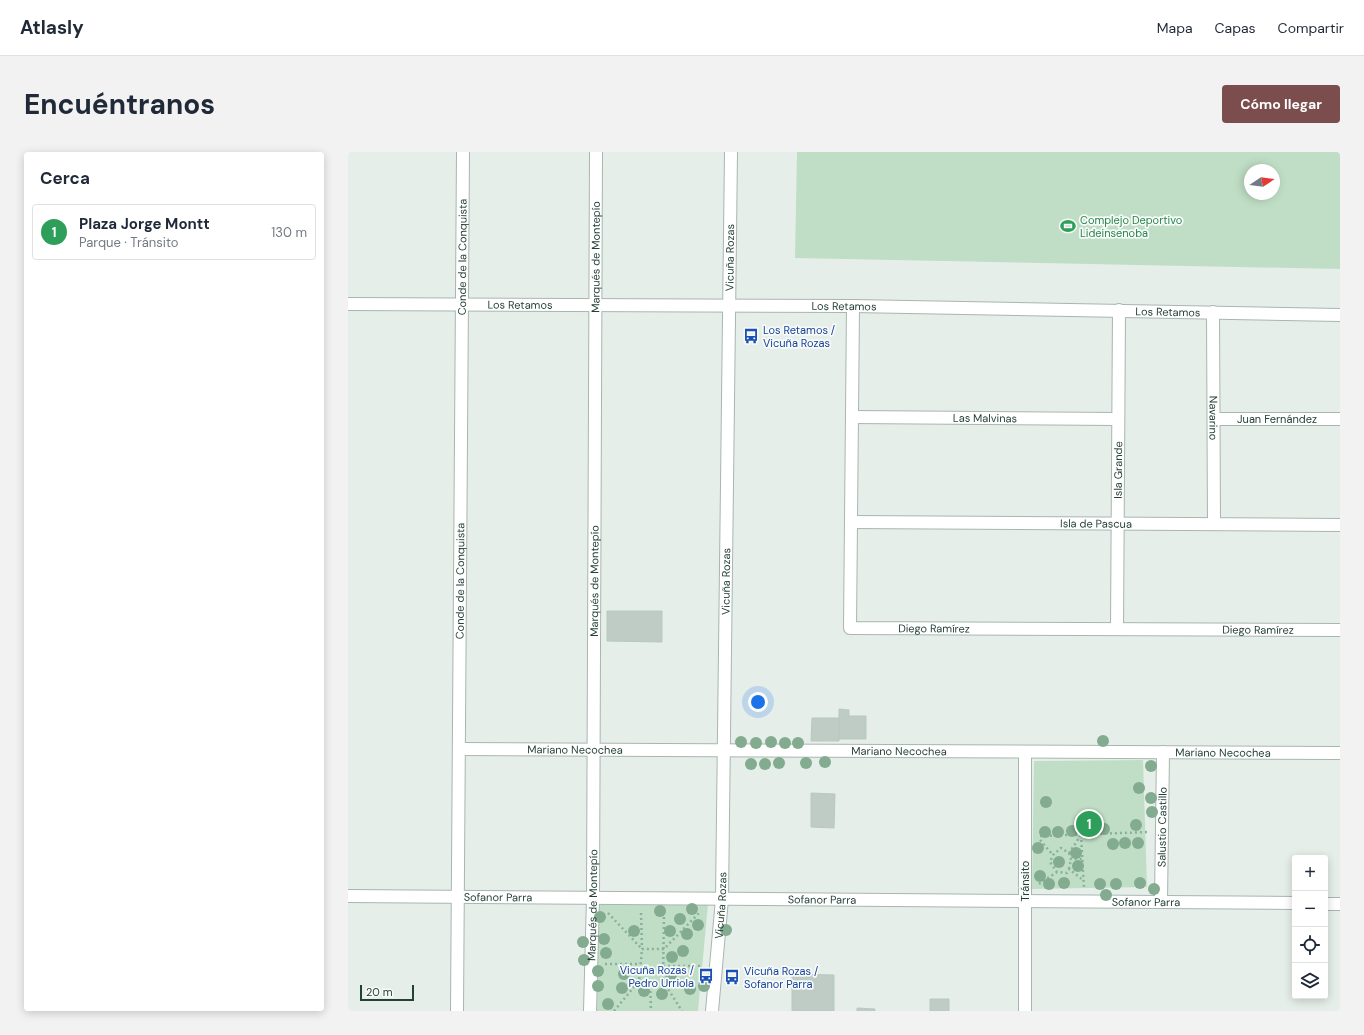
<!DOCTYPE html>
<html lang="es">
<head>
<meta charset="utf-8">
<style>
	:root { --surface:#fff; --page:#f2f2f3; --text:#1f2937; --muted:#747a83; --line:#e0e1e3; --accent:#7b4d4c }
	body { margin:0; font-family:"DM Sans",sans-serif; background:var(--page); color:var(--text) }
	.controls { position:absolute; right:12px; bottom:12px; display:grid; overflow:hidden; border-radius:4px; box-shadow:0 2px 10px #0003 }
	.controls button { width:36px; height:36px; display:grid; place-items:center; padding:0; border:0; border-bottom:1px solid var(--line); background:var(--surface); color:var(--text); font:20px sans-serif }
	.compass { position:absolute; left:896px; top:12px; width:36px; height:36px; border-radius:50%; background:var(--surface); box-shadow:0 2px 10px #0003; rotate:77deg }
	.scale { position:absolute; left:12px; bottom:10px; width:54px; box-sizing:border-box; padding-left:4px; border:2px solid #254036; border-top:0; font-size:11px; line-height:14px; white-space:nowrap; color:#254036; -webkit-text-stroke:3px #f7faf8; paint-order:stroke }
	.you { position:absolute; left:410px; top:550px; width:14px; height:14px; margin:-10px; border:3px solid #fff; border-radius:50%; background:#1a73e8; box-shadow:0 0 0 6px #1a73e833 }
	.badge { display:grid; place-items:center; width:26px; height:26px; border-radius:50%; background:var(--accent); color:#fff; font-size:13px; font-weight:700 }
	.pin { position:absolute; translate:-50% -50%; border:2px solid #fff; box-shadow:0 1px 4px #0006 }
	.list { margin:0; padding:0; list-style:none }
	h2 { display:flex; justify-content:space-between; align-items:center; height:52px; margin:0; padding:0 16px; font-size:17px }
	h2 small { font-size:13px; font-weight:400; color:var(--muted) }
	.list li { display:grid; grid-template-columns:26px 1fr auto; gap:12px; align-items:center; box-sizing:border-box; height:56px; margin:0 8px 8px; padding:0 8px; border:1px solid var(--line); border-radius:4px }
	.list b { display:block; font-size:15px; white-space:nowrap }
	.list p { margin:0; font-size:13px; white-space:nowrap; color:var(--muted) }
	.list em { font-size:13px; font-style:normal; color:var(--muted) }
	.icon { flex:none; width:22px; height:22px; fill:none; stroke:currentColor; stroke-width:2; stroke-linecap:round; stroke-linejoin:round }
	.map { position:relative; flex:none; width:992px; height:859px; overflow:hidden; border-radius:4px }
	header { display:flex; align-items:center; gap:24px; box-sizing:border-box; height:56px; padding:0 20px; background:var(--surface); border-bottom:1px solid var(--line) }
	header strong { font-size:19px }
	nav { display:flex; gap:22px; margin-inline-start:auto; font-size:14px }
	.intro { display:flex; align-items:center; justify-content:space-between; box-sizing:border-box; height:96px; padding:0 24px }
	h1 { margin:0; font-size:28px }
	.button { padding:10px 18px; border-radius:4px; background:var(--accent); color:#fff; font-size:14px; font-weight:700 }
	main { display:flex; gap:24px; padding:0 24px }
	aside { flex:1; background:var(--surface); border-radius:4px; box-shadow:0 2px 10px #0003 }
	.map>svg:first-child { display:block }
</style>
</head>
<body>
<header>
<strong>Atlasly</strong>
<nav><a>Mapa</a><a>Capas</a><a>Compartir</a></nav>
</header>
<div class="intro"><h1>Encuéntranos</h1><a class="button">Cómo llegar</a></div>
<main>
<aside>
<h2>Cerca<small></small></h2>
<ul class="list">
<li><span class="badge" style="background:#2e9e5b">1</span><div><b>Plaza Jorge Montt</b><p>Parque · Tránsito</p></div><em>130 m</em></li>
</ul>
</aside>
<div class="map">
<svg width="992" height="859" viewBox="0 0 992 859">
	<rect width="100%" height="100%" fill="#e6eeea"/>
	<path fill="#c0dec5" fill-rule="evenodd" d="M449,0H992V117L447,106ZM902,18H926V42H902Z
		M795,608L799,735L684,737L686,609Z
		M251,751L360,752L350,859H249Z"/>
	<path fill="#beccc5" stroke="#b8c8c0" d="M259,459H314V490L259,489Z
		M491,557L501,558V564H518V587H491Z
		M464,566H491V589H463Z
		M463,641L487,642L486,676L463,675Z
		M444,822L486,823V859H444Z
		M582,847H601V859H582Z
		M509,856L527,857V859H509Z"/>
	<g fill="none" stroke-linecap="round" stroke-linejoin="round">
		<g stroke="#a8b6b0" stroke-width="14">
			<g id="minor">
				<path id="s1" d="M0,152L505,154L992,163"/>
				<path id="s2" d="M505,154L502,476L992,478"/>
				<path id="s3" d="M865,160L866,372"/>
				<path id="s4" d="M504,265L770,267"/>
				<path id="s5" d="M866,267H992"/>
				<path id="s6" d="M503,370L992,373"/>
				<path id="s7" d="M769,477L771,158"/>
				<path id="s8" d="M111,597L992,601"/>
				<path id="s9" d="M0,744L947,751"/>
				<path id="s10" d="M813,750L815,600"/>
				<path d="M977,752H992"/>
				<path id="s11" d="M109,859L115,0"/>
				<path id="s12" d="M242,859L245,746L248,0"/>
				<path id="s13" d="M364,859L374,747L383,0"/>
				<path d="M677,859V600"/>
			</g>
		</g>
		<path stroke="#88b0a0" stroke-width="2.5" stroke-dasharray="2 3" stroke-linecap="butt" d="M733,683L721,701L713,696L705,703L702,710L709,720L719,721L721,717L735,728
			M733,683L736,736
			M692,684L801,680
			M692,688L705,703
			M721,701L723,707H734
			M721,717L723,707
			M691,732L709,720
			M316,760L315,829H291L294,797H316L351,761
			M260,761L294,797
			M293,761L294,796
			M257,812H292
			M315,814H354
			M302,829L303,859
			M315,829L334,859
			M266,859L291,829"/>
		<use href="#minor" stroke="#fff" stroke-width="12"/>
	</g>
	<g fill="#82ab8f">
		<circle cx="755" cy="589" r="6"/>
		<circle cx="393" cy="590" r="6"/>
		<circle cx="423" cy="590" r="6"/>
		<circle cx="408" cy="591" r="6"/>
		<circle cx="437" cy="591" r="6"/>
		<circle cx="450" cy="591" r="6"/>
		<circle cx="477" cy="610" r="6"/>
		<circle cx="431" cy="611" r="6"/>
		<circle cx="458" cy="611" r="6"/>
		<circle cx="403" cy="612" r="6"/>
		<circle cx="417" cy="612" r="6"/>
		<circle cx="803" cy="614" r="6"/>
		<circle cx="791" cy="636" r="6"/>
		<circle cx="803" cy="646" r="6"/>
		<circle cx="698" cy="650" r="6"/>
		<circle cx="804" cy="660" r="6"/>
		<circle cx="788" cy="673" r="6"/>
		<circle cx="756" cy="677" r="6"/>
		<circle cx="724" cy="679" r="6"/>
		<circle cx="697" cy="680" r="6"/>
		<circle cx="710" cy="680" r="6"/>
		<circle cx="777" cy="691" r="6"/>
		<circle cx="790" cy="691" r="6"/>
		<circle cx="765" cy="692" r="6"/>
		<circle cx="690" cy="696" r="6"/>
		<circle cx="728" cy="701" r="6"/>
		<circle cx="711" cy="710" r="6"/>
		<circle cx="730" cy="714" r="6"/>
		<circle cx="692" cy="724" r="6"/>
		<circle cx="716" cy="731" r="6"/>
		<circle cx="792" cy="731" r="6"/>
		<circle cx="701" cy="732" r="6"/>
		<circle cx="752" cy="732" r="6"/>
		<circle cx="768" cy="732" r="6"/>
		<circle cx="806" cy="737" r="6"/>
		<circle cx="758" cy="743" r="6"/>
		<circle cx="344" cy="757" r="6"/>
		<circle cx="312" cy="759" r="6"/>
		<circle cx="252" cy="765" r="6"/>
		<circle cx="332" cy="767" r="6"/>
		<circle cx="350" cy="773" r="6"/>
		<circle cx="378" cy="778" r="6"/>
		<circle cx="286" cy="779" r="6"/>
		<circle cx="322" cy="779" r="6"/>
		<circle cx="339" cy="782" r="6"/>
		<circle cx="256" cy="787" r="6"/>
		<circle cx="235" cy="790" r="6"/>
		<circle cx="335" cy="799" r="6"/>
		<circle cx="258" cy="801" r="6"/>
		<circle cx="324" cy="805" r="6"/>
		<circle cx="236" cy="808" r="6"/>
		<circle cx="250" cy="819" r="6"/>
		<circle cx="276" cy="822" r="6"/>
		<circle cx="323" cy="823" r="6"/>
		<circle cx="250" cy="834" r="6"/>
		<circle cx="356" cy="834" r="6"/>
		<circle cx="274" cy="836" r="6"/>
		<circle cx="342" cy="837" r="6"/>
		<circle cx="296" cy="839" r="6"/>
		<circle cx="314" cy="842" r="6"/>
		<circle cx="260" cy="852" r="6"/>
	</g>
	<defs>
		<g id="stadium-bare" transform="scale(1.2)"><path d="M0-5a6.5 5 0 1 0 0 10a6.5 5 0 1 0 0-10ZM-3.5-1.8h7v3.6h-7Z" fill="#2e9e5b" stroke="#f7faf8" stroke-width="2.5" paint-order="stroke"/></g>
		<g id="bus-bare" transform="scale(1.2)"><path d="M-5-6H5V4H4V6H2V4H-2V6H-4V4H-5ZM-3.5-4V0h7V-4ZM-3.5 1.2v1.5H-2V1.2ZM2 1.2v1.5H3.5V1.2Z" fill="#1a4fb4" stroke="#f7faf8" stroke-width="2.5" paint-order="stroke"/></g>
	</defs>
	<g fill-rule="evenodd">
		<use href="#stadium-bare" x="720" y="74"/>
		<use href="#bus-bare" x="403" y="184"/>
		<use href="#bus-bare" x="358" y="824"/>
		<use href="#bus-bare" x="384" y="825"/>
	</g>
	<g text-anchor="middle" dominant-baseline="central" stroke-width="3.5" stroke-linejoin="round" paint-order="stroke">
		<g font-size="11" fill="#27864d" stroke="#f7faf8" text-anchor="start">
			<text x="732" y="68">Complejo Deportivo<tspan x="732" dy="13">Lideinsenoba</tspan></text>
		</g>
		<g font-size="11" fill="#254036" stroke="#f7faf8">
			<text stroke="none"><textPath href="#s11" startOffset="754">Conde de la Conquista</textPath></text>
			<text stroke="none"><textPath href="#s12" startOffset="754">Marqués de Montepío</textPath></text>
			<text stroke="none"><textPath href="#s13" startOffset="754">Vicuña Rozas</textPath></text>
			<text stroke="none"><textPath href="#s1" startOffset="172">Los Retamos</textPath></text>
			<text stroke="none"><textPath href="#s1" startOffset="496">Los Retamos</textPath></text>
			<text stroke="none"><textPath href="#s1" startOffset="820">Los Retamos</textPath></text>
			<text stroke="none"><textPath href="#s4" startOffset="133">Las Malvinas</textPath></text>
			<text stroke="none"><textPath href="#s3" startOffset="106">Navarino</textPath></text>
			<text stroke="none"><textPath href="#s5" startOffset="63">Juan Fernández</textPath></text>
			<text stroke="none"><textPath href="#s7" startOffset="159">Isla Grande</textPath></text>
			<text stroke="none"><textPath href="#s6" startOffset="245">Isla de Pascua</textPath></text>
			<text stroke="none"><textPath href="#s11" startOffset="430">Conde de la Conquista</textPath></text>
			<text stroke="none"><textPath href="#s12" startOffset="430">Marqués de Montepío</textPath></text>
			<text stroke="none"><textPath href="#s13" startOffset="430">Vicuña Rozas</textPath></text>
			<text stroke="none"><textPath href="#s2" startOffset="406">Diego Ramírez</textPath></text>
			<text stroke="none"><textPath href="#s2" startOffset="730">Diego Ramírez</textPath></text>
			<text stroke="none"><textPath href="#s8" startOffset="116">Mariano Necochea</textPath></text>
			<text stroke="none"><textPath href="#s8" startOffset="440">Mariano Necochea</textPath></text>
			<text stroke="none"><textPath href="#s8" startOffset="764">Mariano Necochea</textPath></text>
			<text stroke="none"><textPath href="#s10" startOffset="75">Salustio Castillo</textPath></text>
			<text transform="translate(677 729) rotate(-90)">Tránsito</text>
			<text stroke="none"><textPath href="#s9" startOffset="150">Sofanor Parra</textPath></text>
			<text stroke="none"><textPath href="#s9" startOffset="474">Sofanor Parra</textPath></text>
			<text stroke="none"><textPath href="#s9" startOffset="798">Sofanor Parra</textPath></text>
			<text stroke="none"><textPath href="#s12" startOffset="106">Marqués de Montepío</textPath></text>
			<text stroke="none"><textPath href="#s13" startOffset="106">Vicuña Rozas</textPath></text>
		</g>
		<g font-size="11" fill="#164399" stroke="#f7faf8" text-anchor="start">
			<text x="415" y="178">Los Retamos /<tspan x="415" dy="13">Vicuña Rozas</tspan></text>
			<text x="346" y="818" text-anchor="end">Vicuña Rozas /<tspan x="346" dy="13">Pedro Urriola</tspan></text>
			<text x="396" y="819">Vicuña Rozas /<tspan x="396" dy="13">Sofanor Parra</tspan></text>
		</g>
	</g>
</svg>
<div class="controls">
<button>+</button>
<button>−</button>
<button><svg class="icon" aria-label="locate" viewBox="0 0 24 24"><circle cx="12" cy="12" r="6"/><path d="M12 2v4M12 18v4M2 12h4M18 12h4"/></svg></button>
<button><svg class="icon" aria-label="layers" viewBox="0 0 24 24"><path d="M12 4l9 5-9 5-9-5zM3 14l9 5 9-5"/></svg></button>
</div>
<svg class="compass" viewBox="-18 -18 36 36"><path d="M0-13l5 13h-10z" fill="#e53935"/><path d="M0 13l5-13h-10z" fill="#747a83"/></svg>
<div class="scale">20 m</div>
<div class="you"></div>
<div class="pin badge" style="left:741px;top:672px;background:#2e9e5b">1</div>
</div>
</main>
</body>
</html>
